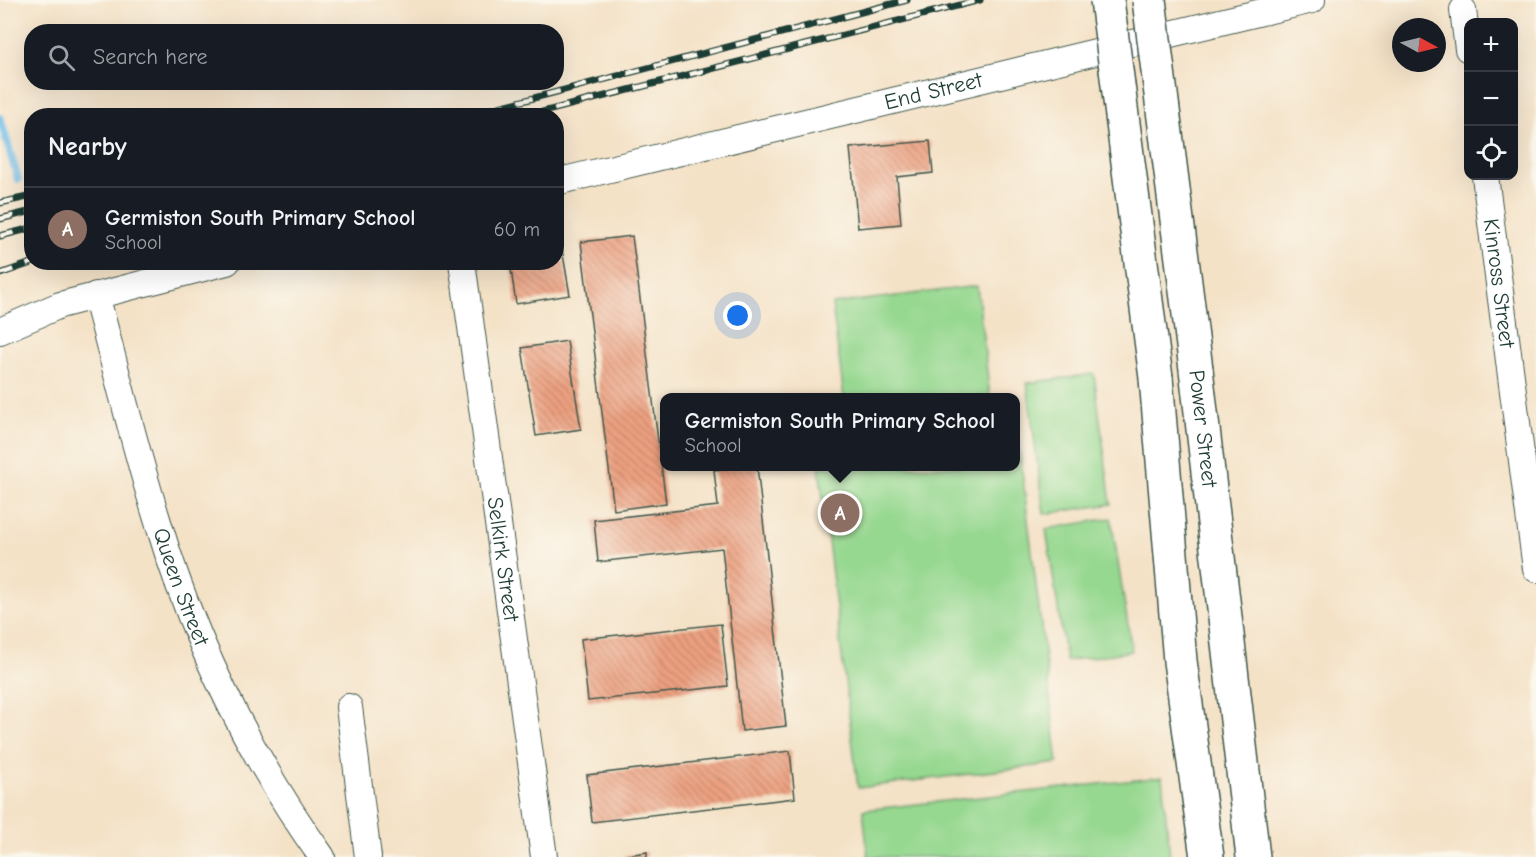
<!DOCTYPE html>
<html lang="en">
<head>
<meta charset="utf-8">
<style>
	:root { --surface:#171b24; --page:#20242c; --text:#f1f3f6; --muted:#9ea1a6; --line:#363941; --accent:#db2777 }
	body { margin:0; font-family:"Comic Neue",sans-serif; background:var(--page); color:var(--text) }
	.controls { position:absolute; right:18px; top:18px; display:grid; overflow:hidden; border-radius:12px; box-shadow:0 6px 24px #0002 }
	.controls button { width:54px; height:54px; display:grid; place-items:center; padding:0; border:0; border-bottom:2px solid var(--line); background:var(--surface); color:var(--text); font:30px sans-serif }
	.compass { position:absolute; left:1392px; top:18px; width:54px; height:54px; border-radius:50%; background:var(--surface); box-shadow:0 6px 24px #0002; rotate:97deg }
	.you { position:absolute; left:738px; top:316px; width:21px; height:21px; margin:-15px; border:4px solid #fff; border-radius:50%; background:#1a73e8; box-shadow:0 0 0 9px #1a73e833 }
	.badge { display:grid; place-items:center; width:39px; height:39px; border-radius:50%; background:var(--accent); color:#fff; font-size:20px; font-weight:700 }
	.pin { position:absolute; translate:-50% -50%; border:3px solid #fff; box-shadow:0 2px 6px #0006 }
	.popup { position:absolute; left:660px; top:393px; width:360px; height:78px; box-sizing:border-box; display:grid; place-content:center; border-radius:12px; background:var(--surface); filter:drop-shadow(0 2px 4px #0005); font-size:20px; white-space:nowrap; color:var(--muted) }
	.popup b { font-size:22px; color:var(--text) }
	.popup::after { content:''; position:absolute; left:50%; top:100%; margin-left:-12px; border:12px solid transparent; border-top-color:var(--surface) }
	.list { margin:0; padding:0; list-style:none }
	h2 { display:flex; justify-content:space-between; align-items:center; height:78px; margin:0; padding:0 24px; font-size:26px }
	h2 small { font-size:20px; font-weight:400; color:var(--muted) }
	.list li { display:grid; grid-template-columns:39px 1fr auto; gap:18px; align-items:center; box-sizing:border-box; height:84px; padding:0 24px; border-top:2px solid var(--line) }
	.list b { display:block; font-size:22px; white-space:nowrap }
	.list p { margin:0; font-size:20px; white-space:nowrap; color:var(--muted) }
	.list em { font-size:20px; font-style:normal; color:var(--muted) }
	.icon { flex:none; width:33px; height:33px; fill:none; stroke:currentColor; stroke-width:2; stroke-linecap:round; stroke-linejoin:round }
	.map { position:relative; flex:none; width:1536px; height:857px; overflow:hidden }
	.search { position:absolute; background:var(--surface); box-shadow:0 6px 24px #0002; left:24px; top:24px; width:540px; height:66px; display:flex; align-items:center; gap:15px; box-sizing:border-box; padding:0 21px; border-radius:24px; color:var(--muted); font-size:22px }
	.panel { position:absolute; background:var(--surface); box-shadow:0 6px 24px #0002; left:24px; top:108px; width:540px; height:162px; border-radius:24px }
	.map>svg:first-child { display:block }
</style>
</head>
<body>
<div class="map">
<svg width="1536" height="857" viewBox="0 0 1536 857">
	<defs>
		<pattern id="building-back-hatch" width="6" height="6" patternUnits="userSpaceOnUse" patternTransform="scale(1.5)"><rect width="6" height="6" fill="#eda080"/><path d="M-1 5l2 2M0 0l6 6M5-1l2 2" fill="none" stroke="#bf846a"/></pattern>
	</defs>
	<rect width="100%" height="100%" fill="#fbf7ec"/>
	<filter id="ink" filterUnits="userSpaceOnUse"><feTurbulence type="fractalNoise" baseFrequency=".0167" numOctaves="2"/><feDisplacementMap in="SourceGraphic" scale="12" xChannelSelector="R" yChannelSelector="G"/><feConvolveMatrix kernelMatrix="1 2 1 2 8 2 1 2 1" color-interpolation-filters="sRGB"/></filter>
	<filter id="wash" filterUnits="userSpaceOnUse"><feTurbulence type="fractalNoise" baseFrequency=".008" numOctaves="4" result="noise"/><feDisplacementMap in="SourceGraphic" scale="24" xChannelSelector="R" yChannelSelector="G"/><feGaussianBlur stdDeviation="1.35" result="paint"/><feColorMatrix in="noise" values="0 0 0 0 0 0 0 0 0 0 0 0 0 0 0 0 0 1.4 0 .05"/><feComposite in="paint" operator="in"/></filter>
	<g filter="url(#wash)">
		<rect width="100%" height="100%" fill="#f4e2c7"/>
		<path fill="#96d890" stroke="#5a8a62" stroke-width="1.5" d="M977,286L990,397H844L832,304Z
			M1094,374L1111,504L1044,514L1027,383Z
			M1016,439H1018L1058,763L858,788L819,467L1016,466Z
			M1111,518L1132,651L1066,661L1046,529Z
			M1162,777L1170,857H868L863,810Z"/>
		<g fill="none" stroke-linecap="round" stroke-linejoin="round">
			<path stroke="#70beea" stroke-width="8" d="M0,118L18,179"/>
		</g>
		<g id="blocks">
			<path fill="url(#building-back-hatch)" d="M930,141L933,173L897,177L901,224L858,228L850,148Z
				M632,236L666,503L614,510L581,242Z
				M561,243L570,295L516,304L510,262H556V244Z
				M567,341L581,429L536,436L522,348Z
				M744,466H757L786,726L742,731L722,548L598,562L594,520L718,506L714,470Z
				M721,624L728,686L588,701L581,639Z
				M790,751L795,798L592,822L587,775Z
				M647,852V857H623V856Z"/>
		</g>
	</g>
	<g filter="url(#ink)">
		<use href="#blocks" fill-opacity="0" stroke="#3f564a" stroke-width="1.5"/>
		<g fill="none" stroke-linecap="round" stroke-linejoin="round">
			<g stroke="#3f564a" stroke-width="28">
				<g id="minor">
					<path d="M1463,10L1468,49"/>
					<path id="s1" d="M1485,176L1536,569"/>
					<path id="s2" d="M556,182L1312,0"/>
					<path id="s3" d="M462,262L544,857"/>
					<path id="s4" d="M96,295C116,369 134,445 157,519C193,639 249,755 322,857"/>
					<path d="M0,331L60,305L227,262"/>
					<path d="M349,707L368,857"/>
				</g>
			</g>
			<g stroke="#3f564a" stroke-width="36">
				<g id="major">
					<path id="s5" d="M1196,369L1253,857"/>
					<path d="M1156,378L1180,661L1207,857"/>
				</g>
			</g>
			<use href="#minor" stroke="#fff" stroke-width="26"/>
			<use href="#major" stroke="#fff" stroke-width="33"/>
			<g stroke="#1f3d34" stroke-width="7">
				<path id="rail" d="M465,116L907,0
					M527,116L980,0
					M0,203L32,196
					M0,219L32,211
					M0,236L32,228
					M0,274L34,262"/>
			</g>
			<use href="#rail" stroke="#fbf7ec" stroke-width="4.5" stroke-dasharray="14" stroke-linecap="butt"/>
			<g stroke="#3f564a" stroke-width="36" stroke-linecap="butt">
				<path id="major-bridge" d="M1107,0L1156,378
					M1149,0L1196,369"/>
			</g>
			<use href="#major-bridge" stroke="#fff" stroke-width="33"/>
		</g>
	</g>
	<g text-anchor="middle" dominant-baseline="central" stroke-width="4.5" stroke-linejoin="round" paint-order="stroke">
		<g font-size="22" fill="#1f3d34" stroke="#fbf7ec">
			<text stroke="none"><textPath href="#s2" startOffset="388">End Street</textPath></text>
			<text stroke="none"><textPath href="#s1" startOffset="108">Kinross Street</textPath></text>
			<text stroke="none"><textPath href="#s5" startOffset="60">Power Street</textPath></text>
			<text stroke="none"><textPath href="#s3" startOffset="300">Selkirk Street</textPath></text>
			<text stroke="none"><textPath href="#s4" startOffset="304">Queen Street</textPath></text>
		</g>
	</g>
</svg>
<div class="controls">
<button>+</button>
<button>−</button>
<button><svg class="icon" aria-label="locate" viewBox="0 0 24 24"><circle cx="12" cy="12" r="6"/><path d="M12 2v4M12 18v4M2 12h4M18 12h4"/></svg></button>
</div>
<svg class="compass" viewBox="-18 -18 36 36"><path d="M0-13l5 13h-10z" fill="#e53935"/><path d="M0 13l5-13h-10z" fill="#9ea1a6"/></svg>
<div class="you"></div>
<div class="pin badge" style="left:840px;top:513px;background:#8d6e63">A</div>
<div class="popup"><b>Germiston South Primary School</b>School</div>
<div class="search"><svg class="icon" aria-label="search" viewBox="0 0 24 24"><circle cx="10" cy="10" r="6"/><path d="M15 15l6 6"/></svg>Search here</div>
<section class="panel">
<h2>Nearby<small></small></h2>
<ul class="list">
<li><span class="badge" style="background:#8d6e63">A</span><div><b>Germiston South Primary School</b><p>School</p></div><em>60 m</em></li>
</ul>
</section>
</div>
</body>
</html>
